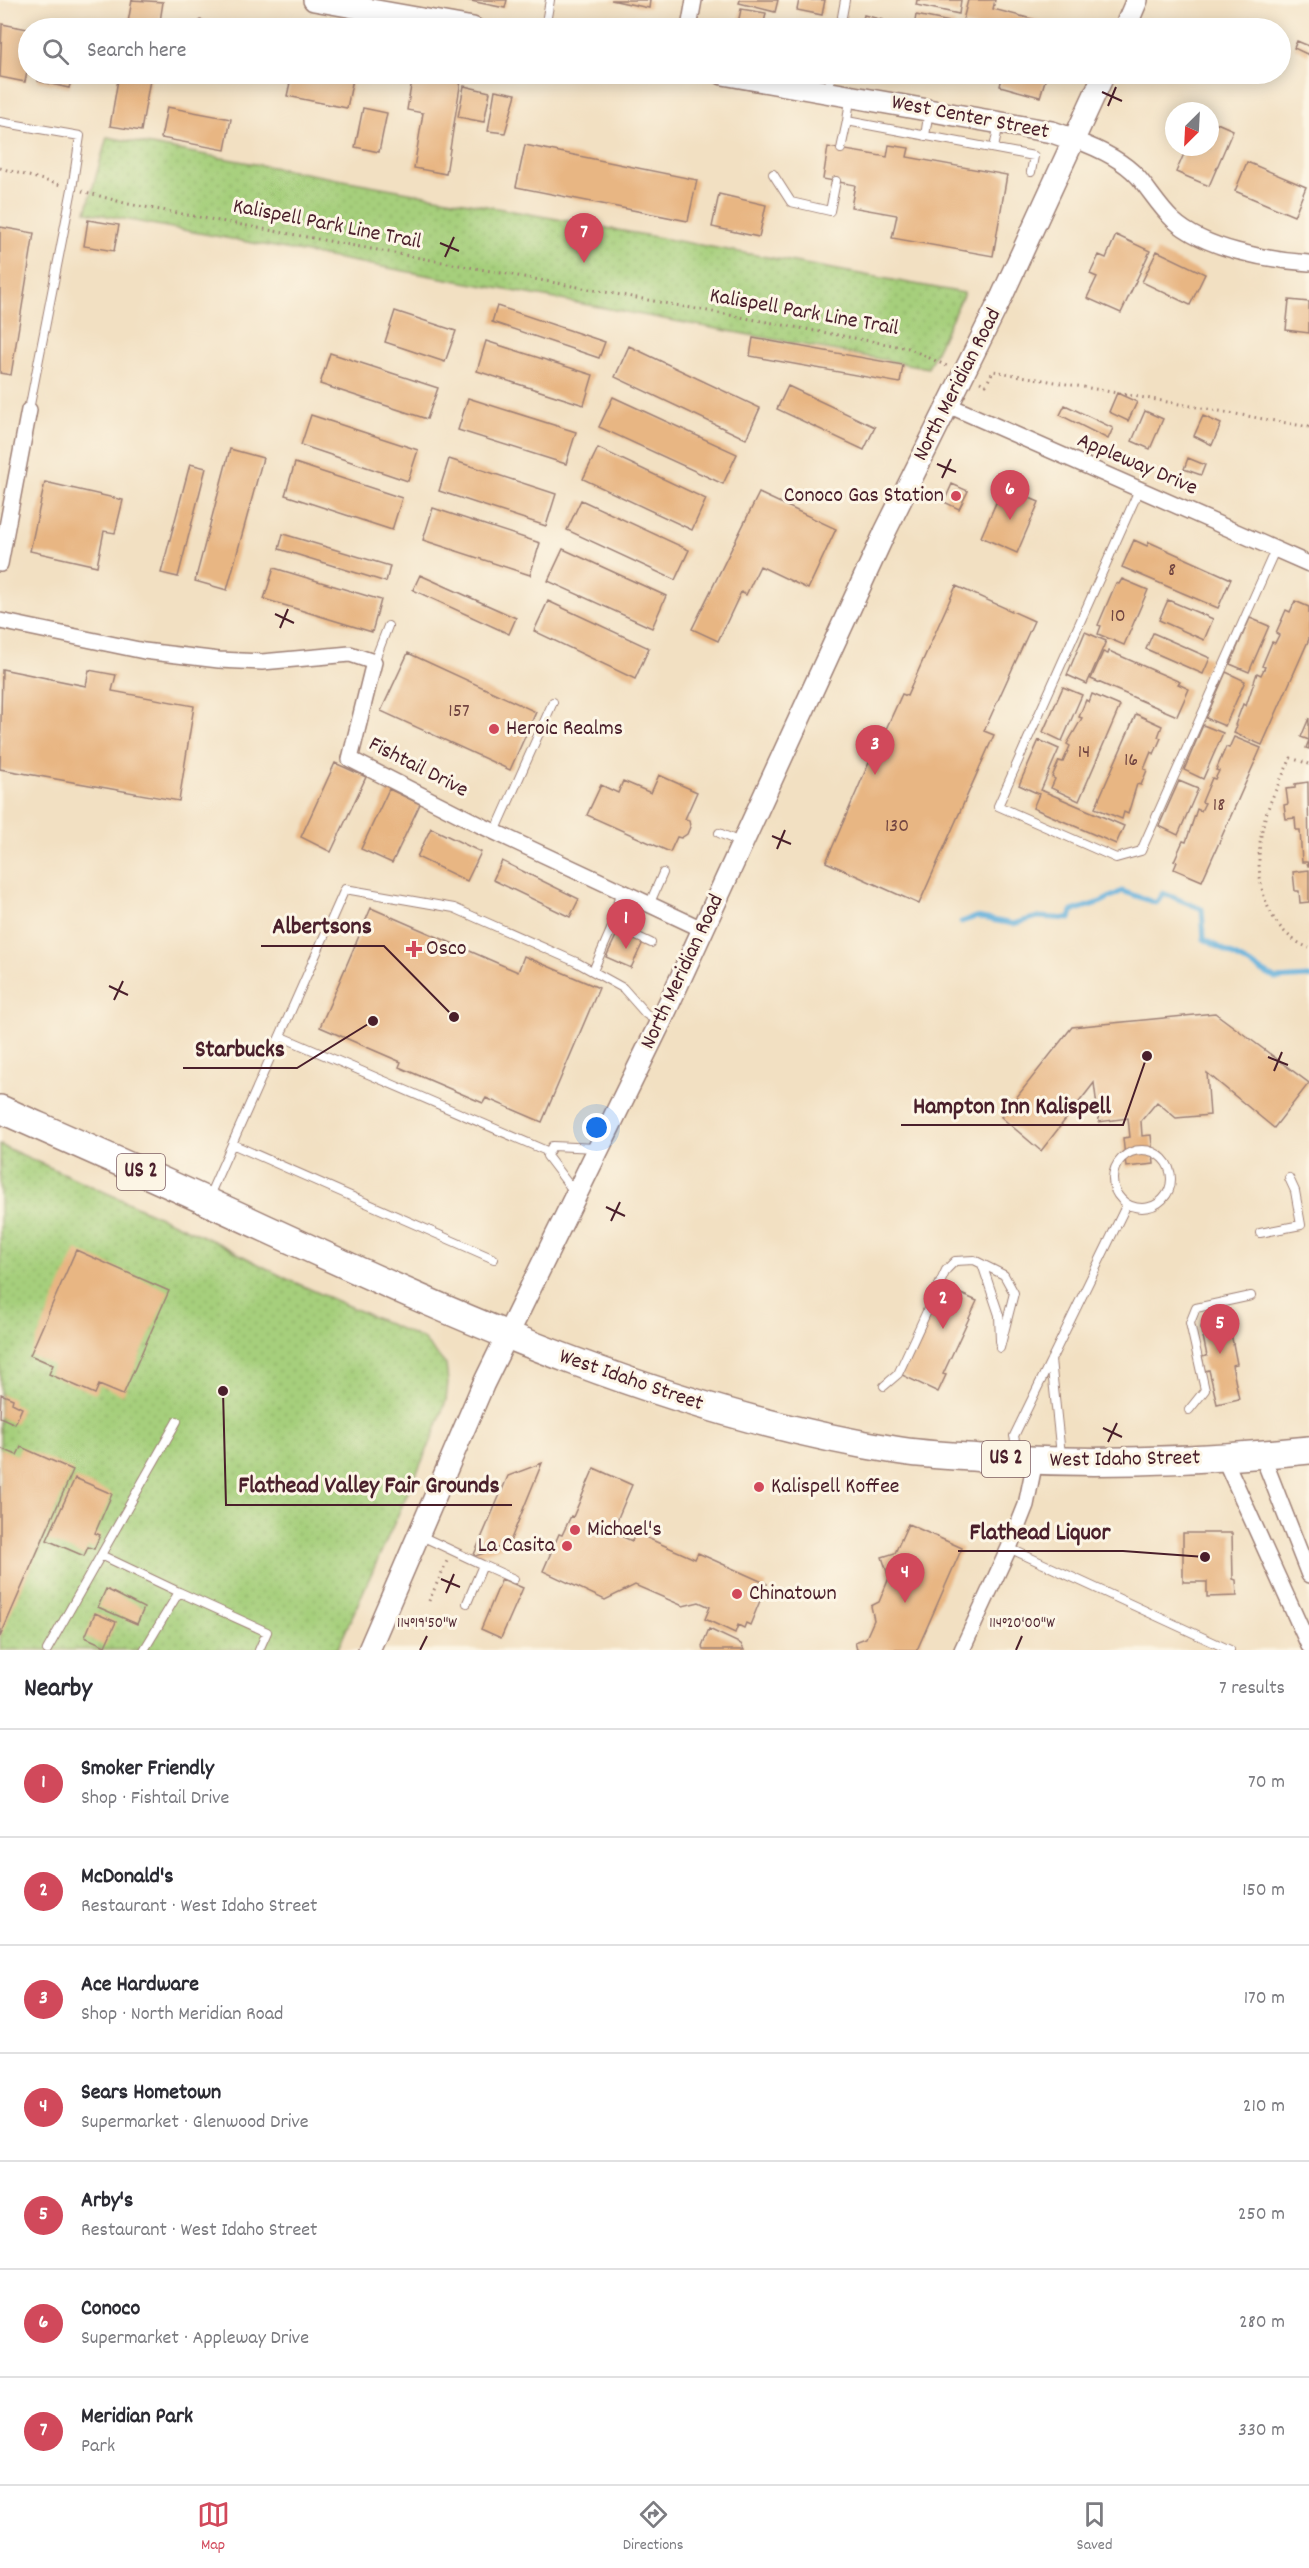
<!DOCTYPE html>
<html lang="en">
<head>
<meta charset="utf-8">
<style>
	:root { --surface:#fff; --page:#f2f2f3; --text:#2b2b33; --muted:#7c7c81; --line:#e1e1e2; --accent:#d1495b }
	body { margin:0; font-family:Dekko,sans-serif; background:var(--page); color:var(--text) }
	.compass { position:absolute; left:1165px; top:102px; width:54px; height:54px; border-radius:50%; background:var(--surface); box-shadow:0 3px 15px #0003; rotate:204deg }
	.you { position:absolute; left:597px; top:1128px; width:21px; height:21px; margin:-15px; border:4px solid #fff; border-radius:50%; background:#1a73e8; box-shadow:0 0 0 9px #1a73e833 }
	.badge { display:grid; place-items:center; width:39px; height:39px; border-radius:50%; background:var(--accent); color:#fff; font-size:20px; font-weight:700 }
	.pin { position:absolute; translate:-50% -50px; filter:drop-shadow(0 2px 3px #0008) }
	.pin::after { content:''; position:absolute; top:32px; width:21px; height:18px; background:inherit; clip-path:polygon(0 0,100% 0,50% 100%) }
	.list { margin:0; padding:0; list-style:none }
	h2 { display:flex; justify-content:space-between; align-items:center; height:78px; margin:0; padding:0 24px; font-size:26px }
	h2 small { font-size:20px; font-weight:400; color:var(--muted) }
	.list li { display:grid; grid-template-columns:39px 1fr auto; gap:18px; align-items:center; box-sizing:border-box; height:108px; padding:0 24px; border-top:2px solid var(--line) }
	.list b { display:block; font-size:22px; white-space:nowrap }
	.list p { margin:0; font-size:20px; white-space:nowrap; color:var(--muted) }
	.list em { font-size:20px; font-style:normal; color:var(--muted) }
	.icon { flex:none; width:33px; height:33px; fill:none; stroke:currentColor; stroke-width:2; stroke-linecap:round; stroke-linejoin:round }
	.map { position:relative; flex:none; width:1309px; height:1650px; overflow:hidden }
	.search { position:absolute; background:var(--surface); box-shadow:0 3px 15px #0003; left:18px; right:18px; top:18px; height:66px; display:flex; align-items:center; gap:15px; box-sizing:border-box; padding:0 21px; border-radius:33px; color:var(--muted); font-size:22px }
	.sheet { height:834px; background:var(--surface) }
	nav { display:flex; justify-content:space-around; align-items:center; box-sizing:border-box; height:84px; border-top:2px solid var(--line); background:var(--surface); font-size:16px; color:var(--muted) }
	nav a { display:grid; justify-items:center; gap:3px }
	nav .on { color:var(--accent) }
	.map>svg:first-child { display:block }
</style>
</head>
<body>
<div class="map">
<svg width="1309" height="1650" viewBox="0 0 1309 1650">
	<defs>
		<pattern id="green-dots" width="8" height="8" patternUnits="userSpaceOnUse" patternTransform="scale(1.5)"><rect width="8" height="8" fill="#a6cf7b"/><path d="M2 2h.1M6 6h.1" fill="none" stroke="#90b16a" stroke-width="1.8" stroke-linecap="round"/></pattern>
	</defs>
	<rect width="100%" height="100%" fill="#fcf5e5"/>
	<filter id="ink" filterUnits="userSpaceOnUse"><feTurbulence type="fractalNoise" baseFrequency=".0167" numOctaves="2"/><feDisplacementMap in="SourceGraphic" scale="12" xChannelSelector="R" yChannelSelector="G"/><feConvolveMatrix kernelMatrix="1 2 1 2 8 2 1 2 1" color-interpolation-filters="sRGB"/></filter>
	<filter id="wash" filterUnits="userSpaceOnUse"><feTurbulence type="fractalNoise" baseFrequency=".008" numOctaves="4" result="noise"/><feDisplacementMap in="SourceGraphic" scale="24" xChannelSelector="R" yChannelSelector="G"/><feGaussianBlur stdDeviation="1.35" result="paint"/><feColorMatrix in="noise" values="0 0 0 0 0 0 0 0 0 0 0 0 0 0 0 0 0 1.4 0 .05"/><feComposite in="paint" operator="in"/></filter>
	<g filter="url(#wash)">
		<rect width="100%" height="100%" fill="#f2e0c2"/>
		<path fill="url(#green-dots)" stroke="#787753" stroke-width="1.5" d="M107,137L964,293L928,368L86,212Z
			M0,1145L218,1243L287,1279L423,1339L446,1365L448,1382L446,1400L432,1439L337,1650H0Z"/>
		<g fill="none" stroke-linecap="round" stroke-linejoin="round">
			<path stroke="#63b0dc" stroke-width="5" d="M961,922L976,917L1013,924L1038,917L1070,919L1072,911L1101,902L1122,891L1156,903L1163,893L1202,909L1204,939L1276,979L1309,977"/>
		</g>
		<g id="blocks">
			<path fill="#e8b683" d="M132,0L163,2L159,28H127Z
				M466,0H507L505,8Z
				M611,0H650L649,8Z
				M740,0H778L775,12L739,3Z
				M799,0H825L822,15L797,10Z
				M917,0H961L959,14L916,5Z
				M968,0H995L993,9L1055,25L1054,28H979L962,24Z
				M741,9L766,13L763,28H737Z
				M864,15L883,20L881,28H861Z
				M916,15L955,23L953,28H914Z
				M200,20L232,26V28H198Z
				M2,24L28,29V67L25,82L0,77Z
				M1297,41L1309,46V55L1294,48Z
				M39,74H73L69,88L38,81Z
				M119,74H151L141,131L110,126Z
				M292,74H354L347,108L287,96Z
				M413,74H462L446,174L414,168L423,113L407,110Z
				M1003,74H1047L1040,97L1000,86Z
				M464,86L490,92L484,122L458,117Z
				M495,90L516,94L505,133L488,131Z
				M167,107L231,119L225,150L161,138Z
				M363,108L387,113L379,152L355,147Z
				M1210,120L1233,130L1209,186L1176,172L1187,147H1210Z
				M525,145L697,180L688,221L516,187Z
				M889,145L909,148L907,157L1007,175L993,256L892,238L897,215L851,207L855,185L823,179L828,147L887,157Z
				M1247,162L1306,187L1294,216L1235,191Z
				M719,194L766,205L759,237L712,227Z
				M88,220L119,225L114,251L84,246Z
				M0,227L34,233L11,375L0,373Z
				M1116,235L1150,251L1121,313L1087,298L1097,277L1090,274L1099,255L1106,258Z
				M1157,251L1205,274L1190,305L1142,282Z
				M1289,300L1309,302V333L1286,330Z
				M497,306L605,342L599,358L492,322Z
				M395,311L456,331L445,362L385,342Z
				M753,338L903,365L900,383L750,356Z
				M486,341L593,375L584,405L477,371Z
				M629,346L760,408L746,439L615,377Z
				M330,353L438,388L427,419L320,384Z
				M788,386L875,427L864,450L777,409Z
				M1117,393L1137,402L1128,421L1109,412Z
				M613,397L737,454L723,484L599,427Z
				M468,398L576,432L566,464L458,430Z
				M1065,405L1113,428L1108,439L1060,415Z
				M1145,411L1163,419L1150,449L1132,441Z
				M311,415L418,450L408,481L301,445Z
				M1203,416L1221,424L1212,445L1194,436Z
				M598,448L706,499L692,530L583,479Z
				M230,449L263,458L227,590L195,581Z
				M1188,458L1205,465L1201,475L1184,469Z
				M449,459L556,494L546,526L439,491Z
				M295,463L402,498L392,530L285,495Z
				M190,464L206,468L178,577L161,573Z
				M45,482L123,500L115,533L104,531L97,566L30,551Z
				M952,484L968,491L959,509L944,502Z
				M1003,487L1039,502L1017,553L981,537Z
				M759,493L836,529L808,589L760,566L746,595L741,592L718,641L692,629Z
				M581,500L689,550L675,580L567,530Z
				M433,508L540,543L530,575L423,540Z
				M283,534L390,566L386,582L279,549Z
				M1134,540L1147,546L1149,542L1231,579L1218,608L1122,567Z
				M563,549L666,596L652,628L548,581Z
				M274,568L381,600L372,632L264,599Z
				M420,575L516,618L509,634L413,590Z
				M1122,579L1148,590L1124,645L1098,634L1101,626L1098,625L1116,583L1119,584Z
				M956,586L1034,621L984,731L994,735L919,904L826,862L884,728L886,729L902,694L907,696Z
				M1168,600L1213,619L1204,640L1159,620Z
				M548,601L649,648L635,679L534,631Z
				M1295,601L1309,607V639L1262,745L1234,733L1237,726L1235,725L1243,704L1246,706L1257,673L1261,675L1265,667L1262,666L1272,642L1275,643L1279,635L1276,633L1286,610L1290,612Z
				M1250,618L1269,626L1249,672L1230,664Z
				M1085,632L1106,641L1087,684L1067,675Z
				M1153,633L1210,658L1203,674L1146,649Z
				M1109,651L1180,682L1178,684L1189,689L1177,716L1091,679L1103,652L1108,654Z
				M408,653L536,712L510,770L381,711Z
				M2,669L86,686L89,670L116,675L112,691L194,706L179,801L0,769Z
				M1226,672L1245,681L1225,726L1206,718Z
				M1063,687L1082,695L1062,741L1043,732Z
				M1092,694L1120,706L1079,801L1051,788L1055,779L1052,777L1059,761L1063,762L1070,746L1067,744L1082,718L1079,717L1086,700L1089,702Z
				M1136,714L1162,726L1158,737L1161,738L1154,754L1151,752L1144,769L1147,770L1141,785L1137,784L1128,814L1124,812L1122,819L1095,808Z
				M1309,718V749L1306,748L1309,740L1301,737Z
				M1203,725L1223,733L1203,779L1184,770Z
				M1234,737L1261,748L1202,881L1174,869L1177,862L1174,861L1183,841L1186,842L1197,809L1201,811L1205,803L1202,802L1212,778L1215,779L1219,771L1216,770L1226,747L1229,748Z
				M1039,740L1059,749L1041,790L1124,826L1116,844L1033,808L1039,794L1019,785Z
				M335,763L366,777L331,852L301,837Z
				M659,775L697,792L685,819L689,820L690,827L687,834L681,838L677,837L670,852L587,815L601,785L618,793L623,781L651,793Z
				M1179,781L1198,789L1178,835L1159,826Z
				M1308,782L1309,866H1308L1307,862H1302L1300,830H1296L1295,818L1286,819L1284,805L1288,804L1286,789L1295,788V784Z
				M389,789L420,804L392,863L361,849Z
				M431,828L481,852L467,881L417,857Z
				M502,861L579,899L570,917L493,880Z
				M1309,870V902L1300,903L1299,891H1295L1293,872Z
				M371,908L518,972L524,956L599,988L542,1122L486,1098L483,1103L399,1067L401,1062L320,1027Z
				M619,930L643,942L631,968L606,957Z
				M1215,1013L1309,1083L1274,1128L1207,1073L1210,1115L1176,1118L1157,1102L1141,1121L1142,1136L1151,1135L1154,1164L1126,1167L1123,1138L1130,1137L1128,1118L1099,1122L1094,1083L1041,1151L1001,1117L1072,1027Z
				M76,1250L169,1291L123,1395L99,1385L95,1394L49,1374L53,1365L30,1355Z
				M943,1286L977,1301L943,1374L946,1375L938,1392L902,1375Z
				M1219,1323L1220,1330L1230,1328L1237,1364L1232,1365L1239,1399L1217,1404L1209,1370L1205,1371L1202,1357L1207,1356L1201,1327Z
				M1,1394L13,1399L12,1403L22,1408L15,1424L0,1417Z
				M21,1447L73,1470L0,1637V1448L17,1455Z
				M542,1463L509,1544L473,1557L508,1476Z
				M594,1468L632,1485L612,1532L632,1541L636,1533L695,1559L698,1553L767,1584L750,1625L746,1623L744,1628L738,1625L735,1633L705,1619L710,1607L699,1602L683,1606L635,1585L605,1600L543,1571L559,1534L562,1535L571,1516L573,1517Z
				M75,1478L112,1494L95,1533L100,1535L94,1549L88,1547L84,1556L47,1540Z
				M908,1524L962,1548L917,1650H857L855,1642L866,1638L874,1620L871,1606L879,1602L889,1578L882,1557L895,1553Z
				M1183,1533H1232L1233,1579L1236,1580L1237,1596L1207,1597V1582H1183Z
				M502,1579L523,1588L501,1638L481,1629Z
				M106,1589L144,1608L137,1624L98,1607Z
				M95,1613L116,1622L105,1646L85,1637Z
				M709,1629L741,1644L744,1650H703L702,1646Z"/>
		</g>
	</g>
	<g filter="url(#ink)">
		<use href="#blocks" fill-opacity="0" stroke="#9e8076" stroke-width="1.5"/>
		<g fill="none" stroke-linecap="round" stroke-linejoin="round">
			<g stroke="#9e8076" stroke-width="10">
				<path id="lane" d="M545,28L550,0
					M840,28L845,0
					M828,91L831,74
					M847,121L850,99
					M0,122L80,136L72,189L29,410
					M925,136L929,110
					M994,148L999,123
					M841,149L847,121L1034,156L1031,172
					M773,174L791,202L830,211L836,181
					M1139,490L998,806L1116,858L1141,851L1275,550
					M374,662L388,626
					M495,832L553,702
					M719,833L742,843
					M649,905L663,873
					M613,925L651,943
					M593,971L613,925L620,891
					M280,1036L549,1152L552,1146L597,1148
					M232,1144L494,1259
					M1113 1179a29 29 0 1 1 58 0a29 29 0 1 1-58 0Z
					M547,1156L575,1193
					M209,1196L345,889L454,908L576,962L623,988L646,1014L659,1022
					M1260,1233L1301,1225L1295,1191L1289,1178
					M982,1264L999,1315L1000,1341
					M1051,1360L1061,1455
					M884,1386L898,1374L946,1270L955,1261L974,1260L1004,1275L1014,1293L1000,1348
					M1189,1410L1205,1390L1190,1323L1196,1308L1251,1296
					M1018,1455L1014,1436L1127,1204
					M419,1535L483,1565
					M1009,1548L1230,1650
					M101,1555L179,1592L144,1650
					M179,1592L267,1632L259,1650
					M467,1603L483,1565L514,1579
					M47,1650L177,1421"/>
			</g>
			<g stroke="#9e8076" stroke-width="18">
				<path id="street" d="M689,28L694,0
					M1075,140C1097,148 1122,159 1138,177C1150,191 1160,208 1173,220C1204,249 1268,260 1309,263
					M948,405L1309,564
					M0,564L29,410
					M0,621L144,651L219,660L262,662L350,654L374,662L350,759L480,825L704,930
					M1262,1455L1309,1575
					M1224,1458L1309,1646
					M962,1650L1009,1548L1026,1505L1035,1461"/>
			</g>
			<g stroke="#9e8076" stroke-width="24">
				<path id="secondary" d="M314,0L473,28
					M1125,28L1137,0
					M723,74L1052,132L1075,140
					M369,1650L483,1385L660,1023L885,532L1002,296L1104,74"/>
			</g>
			<g stroke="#9e8076" stroke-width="30">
				<path id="highway" d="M0,1109C88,1148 177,1187 265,1228C469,1322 672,1414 895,1450C925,1455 955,1456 985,1458C1094,1465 1200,1461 1309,1450"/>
			</g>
			<path stroke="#9e8076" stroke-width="3" stroke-dasharray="1.5 4.5" stroke-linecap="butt" d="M0,168L61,185
				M82,191L128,204L908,348L947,366
				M980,382L986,385L993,371L1309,427
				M1309,764L1291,758C1280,781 1267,805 1262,830C1253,875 1263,929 1309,948
				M429,1601L447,1561"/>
			<use href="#lane" stroke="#fff" stroke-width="8"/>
			<use href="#street" stroke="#fff" stroke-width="15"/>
			<use href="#secondary" stroke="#fff" stroke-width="21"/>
			<use href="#highway" stroke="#fff" stroke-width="27"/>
		</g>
	</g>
	<path fill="none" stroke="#4a1f2b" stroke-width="2" d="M1102,92L1122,101M1108,106L1116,87M440,243L459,251M445,257L454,237M937,464L956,472M942,478L951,459M275,614L294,623M280,628L288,609M772,836L791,844M777,849L785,830M109,986L128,995M114,1000L123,981M1268,1057L1288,1065M1274,1071L1282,1052M606,1207L625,1216M611,1221L620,1202M1103,1428L1122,1437M1108,1442L1117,1423M441,1579L460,1587M446,1593L454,1574M420,1650L427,1636M1016,1650L1022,1636"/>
	<g fill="#d1495b" stroke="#fcf5e5" stroke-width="2">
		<circle cx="956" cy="496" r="6"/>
		<circle cx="494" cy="729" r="6"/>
		<path d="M411 940h6v6h6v6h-6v6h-6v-6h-6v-6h6z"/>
		<circle cx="759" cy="1487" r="6"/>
		<circle cx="575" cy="1530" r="6"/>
		<circle cx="567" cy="1546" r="6"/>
		<circle cx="737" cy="1594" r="6"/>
	</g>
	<g text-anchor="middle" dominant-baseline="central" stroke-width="6" stroke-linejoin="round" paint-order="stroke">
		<g font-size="20" fill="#724541">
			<text x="1172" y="571">8</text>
			<text x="1118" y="617">10</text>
			<text x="459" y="712">157</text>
			<text x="1084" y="753">14</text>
			<text x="1131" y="761">16</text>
			<text x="1219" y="806">18</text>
			<text x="897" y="827">130</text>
		</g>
		<g fill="#fcf5e5" stroke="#7f5f63" stroke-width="1.5">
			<rect x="117" y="1154" width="48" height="36" rx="4.5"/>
			<rect x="982" y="1441" width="48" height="36" rx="4.5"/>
		</g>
		<g font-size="21" font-weight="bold" fill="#4a1f2b">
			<text x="141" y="1172">US 2</text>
			<text x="1006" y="1459">US 2</text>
		</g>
		<g font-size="22" fill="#4a1f2b" stroke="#fcf5e5">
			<text transform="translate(970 118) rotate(11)">West Center Street</text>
			<text transform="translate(327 225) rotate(11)">Kalispell Park Line Trail</text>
			<text transform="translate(804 313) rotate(10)">Kalispell Park Line Trail</text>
			<text transform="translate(958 385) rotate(-63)">North Meridian Road</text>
			<text transform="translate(1137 465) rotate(23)">Appleway Drive</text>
			<text transform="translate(418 768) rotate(27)">Fishtail Drive</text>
			<text transform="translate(683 972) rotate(-65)">North Meridian Road</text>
			<text transform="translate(631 1381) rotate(19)">West Idaho Street</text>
			<text transform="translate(1125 1460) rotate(-1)">West Idaho Street</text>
		</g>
		<g font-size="22" fill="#4a1f2b" stroke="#fcf5e5" text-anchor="start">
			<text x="944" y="496" text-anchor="end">Conoco Gas Station</text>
			<text x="506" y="729">Heroic Realms</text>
			<text x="426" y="949">Osco</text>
			<text x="771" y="1487">Kalispell Koffee</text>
			<text x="587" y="1530">Michael's</text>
			<text x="555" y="1546" text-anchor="end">La Casita</text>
			<text x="749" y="1594">Chinatown</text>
		</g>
	</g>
	<g font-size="15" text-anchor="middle" fill="#4a1f2b" stroke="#fcf5e5" stroke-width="6" stroke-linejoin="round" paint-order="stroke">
		<text x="427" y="1627">114°19'50"W</text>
		<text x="1022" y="1627">114°20'00"W</text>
	</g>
	<path fill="none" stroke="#4a1f2b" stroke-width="2" d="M454 1017L384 946H261M373 1021L297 1068H183M1147 1056L1123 1125H901M223 1391L226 1505H512M1205 1557L1123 1551H958"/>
	<g fill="#4a1f2b" stroke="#fcf5e5" stroke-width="2">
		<circle cx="454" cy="1017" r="6"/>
		<circle cx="373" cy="1021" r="6"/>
		<circle cx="1147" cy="1056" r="6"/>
		<circle cx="223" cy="1391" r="6"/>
		<circle cx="1205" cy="1557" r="6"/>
	</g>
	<g font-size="24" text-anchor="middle" font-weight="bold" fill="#4a1f2b" stroke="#fcf5e5" stroke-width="6" stroke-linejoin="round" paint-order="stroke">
		<text x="322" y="933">Albertsons</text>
		<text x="240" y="1056">Starbucks</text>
		<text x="1012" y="1113">Hampton Inn Kalispell</text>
		<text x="369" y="1492">Flathead Valley Fair Grounds</text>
		<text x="1040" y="1539">Flathead Liquor</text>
	</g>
</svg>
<svg class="compass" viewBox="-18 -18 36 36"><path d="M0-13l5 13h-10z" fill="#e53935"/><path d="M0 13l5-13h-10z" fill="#7c7c81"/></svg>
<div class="you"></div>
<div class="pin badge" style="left:626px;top:949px">1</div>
<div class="pin badge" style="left:943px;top:1329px">2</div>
<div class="pin badge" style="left:875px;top:775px">3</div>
<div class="pin badge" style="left:905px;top:1603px">4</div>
<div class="pin badge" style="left:1220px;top:1354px">5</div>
<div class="pin badge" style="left:1010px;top:520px">6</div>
<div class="pin badge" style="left:584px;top:263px">7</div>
<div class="search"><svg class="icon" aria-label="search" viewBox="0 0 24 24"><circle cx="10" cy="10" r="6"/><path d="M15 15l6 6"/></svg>Search here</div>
</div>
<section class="sheet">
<h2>Nearby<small>7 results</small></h2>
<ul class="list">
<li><span class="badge">1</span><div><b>Smoker Friendly</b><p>Shop · Fishtail Drive</p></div><em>70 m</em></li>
<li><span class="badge">2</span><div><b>McDonald's</b><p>Restaurant · West Idaho Street</p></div><em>150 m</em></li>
<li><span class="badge">3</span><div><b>Ace Hardware</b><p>Shop · North Meridian Road</p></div><em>170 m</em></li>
<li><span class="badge">4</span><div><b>Sears Hometown</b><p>Supermarket · Glenwood Drive</p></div><em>210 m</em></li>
<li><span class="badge">5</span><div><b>Arby's</b><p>Restaurant · West Idaho Street</p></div><em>250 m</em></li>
<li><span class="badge">6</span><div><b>Conoco</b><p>Supermarket · Appleway Drive</p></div><em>280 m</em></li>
<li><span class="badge">7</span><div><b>Meridian Park</b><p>Park</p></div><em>330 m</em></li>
</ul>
</section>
<nav>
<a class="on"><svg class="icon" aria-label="map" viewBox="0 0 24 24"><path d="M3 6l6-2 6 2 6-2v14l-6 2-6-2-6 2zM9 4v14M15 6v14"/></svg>Map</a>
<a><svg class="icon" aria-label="directions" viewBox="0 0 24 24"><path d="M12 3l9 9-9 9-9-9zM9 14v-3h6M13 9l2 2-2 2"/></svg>Directions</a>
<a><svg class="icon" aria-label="saved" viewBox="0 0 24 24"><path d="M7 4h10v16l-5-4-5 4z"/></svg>Saved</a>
</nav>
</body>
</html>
